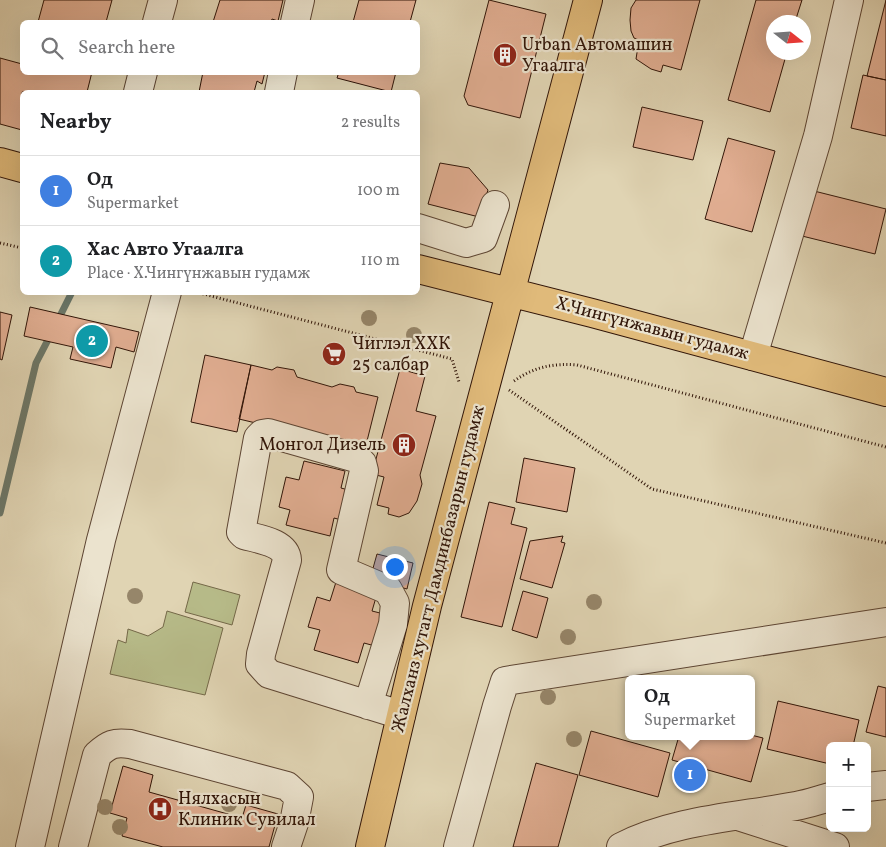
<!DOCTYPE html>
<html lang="en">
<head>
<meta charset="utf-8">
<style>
	:root { --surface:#fff; --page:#f6f6f6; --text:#202124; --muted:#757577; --line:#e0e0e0; --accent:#db2777 }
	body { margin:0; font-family:Vollkorn,serif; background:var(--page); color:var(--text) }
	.controls { position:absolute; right:15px; bottom:15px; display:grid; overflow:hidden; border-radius:8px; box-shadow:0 5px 20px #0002 }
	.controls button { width:45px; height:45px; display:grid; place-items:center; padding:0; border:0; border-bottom:1px solid var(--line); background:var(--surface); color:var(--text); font:25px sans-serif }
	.compass { position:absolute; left:766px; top:15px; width:45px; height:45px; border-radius:50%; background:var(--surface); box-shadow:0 5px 20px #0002; rotate:107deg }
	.you { position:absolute; left:394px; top:566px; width:18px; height:18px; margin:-12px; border:4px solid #fff; border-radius:50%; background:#1a73e8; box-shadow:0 0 0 8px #1a73e833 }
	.badge { display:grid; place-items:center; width:32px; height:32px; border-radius:50%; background:var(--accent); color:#fff; font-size:16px; font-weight:700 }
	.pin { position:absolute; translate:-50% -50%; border:2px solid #fff; box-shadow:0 1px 5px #0006 }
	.popup { position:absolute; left:625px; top:675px; width:130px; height:65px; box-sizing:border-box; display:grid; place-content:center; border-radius:8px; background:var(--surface); filter:drop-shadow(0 1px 4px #0005); font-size:16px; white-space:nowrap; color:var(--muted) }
	.popup b { font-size:19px; color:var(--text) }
	.popup::after { content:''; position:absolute; left:50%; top:100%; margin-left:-10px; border:10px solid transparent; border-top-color:var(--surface) }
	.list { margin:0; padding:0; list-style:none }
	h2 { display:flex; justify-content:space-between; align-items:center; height:65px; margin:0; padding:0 20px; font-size:21px }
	h2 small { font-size:16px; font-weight:400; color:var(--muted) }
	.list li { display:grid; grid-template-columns:32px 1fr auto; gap:15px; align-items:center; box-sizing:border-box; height:70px; padding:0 20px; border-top:1px solid var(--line) }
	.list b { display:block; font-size:19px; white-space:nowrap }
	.list p { margin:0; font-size:16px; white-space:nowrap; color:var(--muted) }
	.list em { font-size:16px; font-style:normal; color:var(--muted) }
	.icon { flex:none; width:28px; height:28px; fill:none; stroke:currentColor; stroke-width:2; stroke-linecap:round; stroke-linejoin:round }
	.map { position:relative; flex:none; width:886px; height:847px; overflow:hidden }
	.search { position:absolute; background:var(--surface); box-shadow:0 5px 20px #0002; left:20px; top:20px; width:400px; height:55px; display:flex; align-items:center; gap:12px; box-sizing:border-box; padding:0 18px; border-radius:8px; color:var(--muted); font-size:19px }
	.panel { position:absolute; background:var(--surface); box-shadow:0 5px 20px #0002; left:20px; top:90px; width:400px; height:205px; border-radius:8px }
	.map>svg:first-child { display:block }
</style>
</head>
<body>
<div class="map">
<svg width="886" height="847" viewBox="0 0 886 847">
	<rect width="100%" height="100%" fill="#e0d4b3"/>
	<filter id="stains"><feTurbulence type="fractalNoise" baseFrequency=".004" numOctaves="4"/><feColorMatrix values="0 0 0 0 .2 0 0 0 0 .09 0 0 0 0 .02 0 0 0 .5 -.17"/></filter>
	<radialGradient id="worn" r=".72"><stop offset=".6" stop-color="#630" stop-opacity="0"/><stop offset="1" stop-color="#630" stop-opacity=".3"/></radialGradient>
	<path fill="#b7bb89" stroke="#746848" d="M193,582L240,595L232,625L185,612Z
		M167,611L223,628L205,695L110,674L118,640L126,643L128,629L148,636L163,627Z"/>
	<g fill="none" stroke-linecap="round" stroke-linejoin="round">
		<path stroke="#6c7768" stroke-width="7" d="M57,322L72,292
			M0,513L36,363L51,334"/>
	</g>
	<path fill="#e1ae92" stroke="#311508" d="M44,0H112L106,22H38Z
		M220,0H283L278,21L272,19L271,22H213Z
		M359,0H416L410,22H353Z
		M489,0L546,14L520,118L468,105L464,96Z
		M636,0H700L681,70L663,65L661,72L651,69L636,59L639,40L634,38L631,31L630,20L631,8Z
		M756,0H802L795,22H774V52H787L770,112L728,100Z
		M886,0V80L867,76Z
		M0,58L22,64V72H92L87,92H22V130L0,124Z
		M203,72H265L262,84L257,81L254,92H199Z
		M339,72H396L391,92L337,78Z
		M863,75L886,80V136L851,128Z
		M642,107L703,121L693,160L633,147Z
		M728,138L775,151L752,232L705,219Z
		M440,163L469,168L488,190L479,217L428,204Z
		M810,190L886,209L875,254L798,235Z
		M30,307L139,332L134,352L116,347L111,368L70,359L73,347L24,336Z
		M0,312L12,315L2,360L0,359Z
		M205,355L251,365L237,432L191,422Z
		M251,365L272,370L277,367L294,370L297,377L332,387L340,384L354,387L356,392L378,397L365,449L239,419Z
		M400,369L425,376L416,411L436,416L420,475L422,484L417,501L409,513L399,517L388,514L389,508L377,505L384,477L372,474Z
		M524,458L575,468L567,512L516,502Z
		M304,461L345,471L341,488L352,491L345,521L334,518L330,536L286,525L290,510L279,507L286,477L299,480Z
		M489,502L515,508L511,524L527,528L502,627L461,617Z
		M563,536L561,542L565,543L552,588L520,579L530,541Z
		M377,554L413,563L407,589L370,579Z
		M336,582L377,594L372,611L384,614L375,646L364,643L358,663L314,650L320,630L308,627L317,597L330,601Z
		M523,591L548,598L537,638L512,630Z
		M878,686L886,688V737L866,732Z
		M778,701L859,720L853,746H830V764L767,749Z
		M591,731L670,753L658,797L579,775Z
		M751,735L763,738L751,782L672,760L679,736H751Z
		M536,763L578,775L558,847H513Z
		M123,766L153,775L149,792L242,818L246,805L278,814L269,847H163L122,836L127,818L110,813Z"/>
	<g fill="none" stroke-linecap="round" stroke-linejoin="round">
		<g stroke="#5d4533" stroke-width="30">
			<path id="minor" d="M157,22L163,0
				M295,22L300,0
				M138,92L143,72
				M279,92L283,72
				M418,228L466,243L483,238L495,205
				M753,356L818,136L849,0
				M368,705L393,624L395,603L388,590L341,570L364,471L362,463L356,458L268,433L262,434L258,438L241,532L244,535C258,539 286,542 287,560L261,654L260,664L269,674L401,715
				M867,787L886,785
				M741,817L835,847
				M30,847L101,540L167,292
				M73,847L97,755C109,744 114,742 130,744L287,786L299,797L294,823L286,847
				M458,847L497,706L505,681L886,622
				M621,847C674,820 738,817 796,806C808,804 819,800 830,797"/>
		</g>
		<g stroke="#311508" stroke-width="30">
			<path id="major" d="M0,162L22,168
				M418,269L592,313L886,392
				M370,847L427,606L588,0"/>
		</g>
		<path stroke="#311508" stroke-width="3" stroke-dasharray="1 2.5" stroke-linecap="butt" d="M0,243L22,248
			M196,292L452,359L459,382
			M514,381C534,367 553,363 577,365L886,447
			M509,390L652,489L886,543"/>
		<use href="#minor" stroke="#ebe3ce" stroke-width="28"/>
		<use href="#major" stroke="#e0ba7a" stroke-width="28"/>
	</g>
	<g fill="#96866a">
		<circle cx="369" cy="318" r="8"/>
		<circle cx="414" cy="335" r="8"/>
		<circle cx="135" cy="596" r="8"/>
		<circle cx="594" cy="602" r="8"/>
		<circle cx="568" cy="637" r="8"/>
		<circle cx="548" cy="697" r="8"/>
		<circle cx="574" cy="739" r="8"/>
		<circle cx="229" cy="804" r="8"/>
		<circle cx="105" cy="807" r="8"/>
		<circle cx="120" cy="827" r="8"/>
	</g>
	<defs>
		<g id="building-disc" transform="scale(1.25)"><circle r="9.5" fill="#8f2418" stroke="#ebe3ce"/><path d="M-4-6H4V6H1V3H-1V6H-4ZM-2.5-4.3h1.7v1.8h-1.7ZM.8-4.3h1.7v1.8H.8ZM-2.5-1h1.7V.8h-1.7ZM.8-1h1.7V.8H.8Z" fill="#fff"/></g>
		<g id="supermarket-disc" transform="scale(1.25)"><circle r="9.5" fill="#8f2418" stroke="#ebe3ce"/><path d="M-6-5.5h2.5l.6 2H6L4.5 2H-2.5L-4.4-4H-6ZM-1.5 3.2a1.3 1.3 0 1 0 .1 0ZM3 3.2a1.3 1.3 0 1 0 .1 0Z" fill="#fff"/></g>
		<g id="hospital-disc" transform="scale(1.25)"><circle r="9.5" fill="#8f2418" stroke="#ebe3ce"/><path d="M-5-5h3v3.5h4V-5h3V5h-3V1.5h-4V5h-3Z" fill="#fff"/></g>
	</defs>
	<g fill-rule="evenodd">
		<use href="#building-disc" x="505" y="55"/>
		<use href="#supermarket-disc" x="334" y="354"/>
		<use href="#building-disc" x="404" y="445"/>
		<use href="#hospital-disc" x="160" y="809"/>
	</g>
	<g text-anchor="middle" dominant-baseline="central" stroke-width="4.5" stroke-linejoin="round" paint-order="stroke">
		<g font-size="18" fill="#311508" stroke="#ebe3ce" text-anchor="start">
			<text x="522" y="45">Urban Автомашин<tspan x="522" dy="21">Угаалга</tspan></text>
			<text x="352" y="344">Чиглэл ХХК<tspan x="352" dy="21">25 салбар</tspan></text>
			<text x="386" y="445" text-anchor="end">Монгол Дизель</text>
			<text x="178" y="799">Нялхасын<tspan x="178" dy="21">Клиник Сувилал</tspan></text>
		</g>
		<g font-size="18" fill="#311508" stroke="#ebe3ce">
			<text transform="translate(652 329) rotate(15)">Х.Чингүнжавын гудамж</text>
			<text transform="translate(439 569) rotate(-76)">Жалханз хутагт Дамдинбазарын гудамж</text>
		</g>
	</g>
	<rect width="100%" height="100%" filter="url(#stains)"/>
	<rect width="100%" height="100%" fill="url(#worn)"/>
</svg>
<div class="controls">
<button>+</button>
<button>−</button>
</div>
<svg class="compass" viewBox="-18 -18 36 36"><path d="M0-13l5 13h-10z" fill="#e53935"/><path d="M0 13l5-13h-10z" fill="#757577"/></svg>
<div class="you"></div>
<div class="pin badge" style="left:690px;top:775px;background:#3f7fe0">1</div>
<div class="popup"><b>Од</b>Supermarket</div>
<div class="pin badge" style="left:92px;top:341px;background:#0f9aa8">2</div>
<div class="search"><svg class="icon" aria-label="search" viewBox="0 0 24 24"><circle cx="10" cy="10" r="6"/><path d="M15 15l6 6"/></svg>Search here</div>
<section class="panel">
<h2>Nearby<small>2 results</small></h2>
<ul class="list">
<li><span class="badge" style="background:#3f7fe0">1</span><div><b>Од</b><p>Supermarket</p></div><em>100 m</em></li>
<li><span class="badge" style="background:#0f9aa8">2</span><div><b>Хас Авто Угаалга</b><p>Place · Х.Чингүнжавын гудамж</p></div><em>110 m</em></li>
</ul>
</section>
</div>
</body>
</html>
